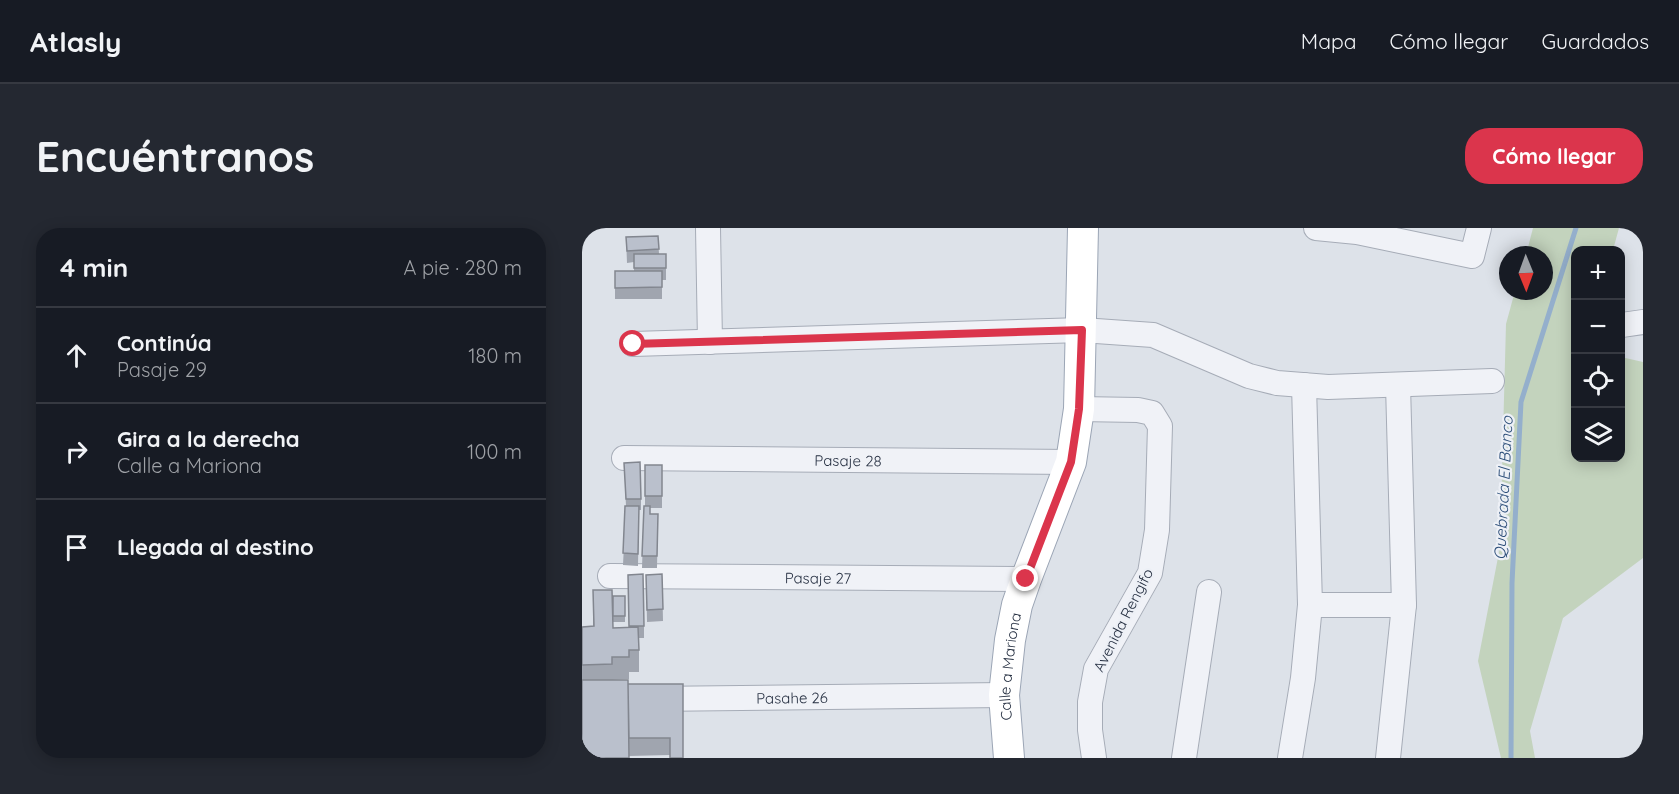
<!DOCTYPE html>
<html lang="es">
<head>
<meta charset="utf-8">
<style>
	:root { --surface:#171b24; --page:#242831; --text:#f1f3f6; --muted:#9ea1a6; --line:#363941; --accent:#db354c }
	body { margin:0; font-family:Quicksand,sans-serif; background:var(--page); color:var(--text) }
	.controls { position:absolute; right:18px; top:18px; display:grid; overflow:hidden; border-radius:12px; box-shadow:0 3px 15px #0003 }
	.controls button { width:54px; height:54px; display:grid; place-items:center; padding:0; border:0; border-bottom:2px solid var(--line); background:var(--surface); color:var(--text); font:30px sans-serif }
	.compass { position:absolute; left:917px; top:18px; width:54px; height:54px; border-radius:50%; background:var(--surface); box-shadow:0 3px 15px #0003; rotate:179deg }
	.stop { position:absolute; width:18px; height:18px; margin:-14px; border:4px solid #db354c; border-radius:50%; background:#fff }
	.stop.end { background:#db354c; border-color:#fff; box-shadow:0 2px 6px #0008 }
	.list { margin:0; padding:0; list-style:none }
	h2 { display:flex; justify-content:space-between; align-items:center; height:78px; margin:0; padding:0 24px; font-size:26px }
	h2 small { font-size:20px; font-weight:400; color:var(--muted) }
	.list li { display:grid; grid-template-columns:39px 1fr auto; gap:18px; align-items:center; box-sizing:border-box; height:96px; padding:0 24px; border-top:2px solid var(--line) }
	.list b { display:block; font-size:22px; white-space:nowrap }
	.list p { margin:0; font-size:20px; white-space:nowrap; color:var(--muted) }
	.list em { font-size:20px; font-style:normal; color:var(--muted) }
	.icon { flex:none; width:33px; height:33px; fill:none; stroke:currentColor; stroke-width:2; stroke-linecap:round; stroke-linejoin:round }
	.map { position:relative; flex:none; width:1061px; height:530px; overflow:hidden; border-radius:24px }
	header { display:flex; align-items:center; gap:36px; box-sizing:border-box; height:84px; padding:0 30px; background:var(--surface); border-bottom:2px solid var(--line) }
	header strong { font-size:28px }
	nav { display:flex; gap:33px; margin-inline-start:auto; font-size:21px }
	.intro { display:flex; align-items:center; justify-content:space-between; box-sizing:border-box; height:144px; padding:0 36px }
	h1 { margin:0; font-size:42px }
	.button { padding:15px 27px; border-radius:24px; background:var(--accent); color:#fff; font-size:21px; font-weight:700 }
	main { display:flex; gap:36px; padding:0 36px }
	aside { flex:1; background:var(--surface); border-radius:24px; box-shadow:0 3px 15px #0003 }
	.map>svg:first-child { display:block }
</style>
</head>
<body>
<header>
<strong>Atlasly</strong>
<nav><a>Mapa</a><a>Cómo llegar</a><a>Guardados</a></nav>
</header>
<div class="intro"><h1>Encuéntranos</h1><a class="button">Cómo llegar</a></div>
<main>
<aside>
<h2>4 min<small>A pie · 280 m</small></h2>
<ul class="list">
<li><svg class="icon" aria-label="ahead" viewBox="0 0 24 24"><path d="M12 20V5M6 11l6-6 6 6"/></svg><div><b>Continúa</b><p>Pasaje 29</p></div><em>180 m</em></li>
<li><svg class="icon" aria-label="right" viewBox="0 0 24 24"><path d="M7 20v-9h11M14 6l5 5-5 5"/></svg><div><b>Gira a la derecha</b><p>Calle a Mariona</p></div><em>100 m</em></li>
<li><svg class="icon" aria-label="arrive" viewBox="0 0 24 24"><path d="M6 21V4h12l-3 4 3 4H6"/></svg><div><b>Llegada al destino</b></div></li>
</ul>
</aside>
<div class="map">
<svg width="1061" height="530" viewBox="0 0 1061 530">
	<rect width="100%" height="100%" fill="#dde2e9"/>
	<path fill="#c3d3bd" d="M951,0H1037L1031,22H993V230H1038L1039,129L1061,134V330L981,390L948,503L953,530H919L896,433L918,319L924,96L933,63H962V27H944Z"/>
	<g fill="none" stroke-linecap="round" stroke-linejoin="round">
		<path stroke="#94afcc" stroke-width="5" d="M929,530L930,355L939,174L994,0"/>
		<g stroke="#a6acb7" stroke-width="26">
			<g id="minor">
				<path d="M126,0L128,114"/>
				<path d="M734,0L775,4L890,28L897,0"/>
				<path d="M1040,97L1061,94"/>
				<path d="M51,116L500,102L571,107L667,148L695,155L746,159L910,153"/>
				<path d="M497,181L556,182L570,185L578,198L575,302L568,345L514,441L508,474V502L512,530"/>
				<path id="s1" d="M42,230L489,234"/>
				<path id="s2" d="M28,348L444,351"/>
				<path d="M728,377H822"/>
				<path id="s3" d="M68,471L422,467"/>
				<path d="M602,530L627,364"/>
				<path d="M708,530L721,450L728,377L722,157"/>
				<path d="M806,530L822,377L816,157"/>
			</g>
		</g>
		<g stroke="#9ba5b5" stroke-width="32">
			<g id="major">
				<path id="s4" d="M427,530L422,467L428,412L435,377L444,351L489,234L497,181L501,0"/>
			</g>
		</g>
		<use href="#minor" stroke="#f0f2f7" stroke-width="24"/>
		<use href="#major" stroke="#fff" stroke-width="30"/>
	</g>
	<path fill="#a0a5af" d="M76,8L77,26H84V52H80V71H33V43H52V34L45,35L44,9Z
		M42,235L59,271V282H57L56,338L41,337L44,278Z
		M63,237H80V280H68V286H76L75,340H60L62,278H63Z
		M80,346L81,393L65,394L64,347Z
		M46,358L62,398V410H57V444H47V451L30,452L46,456H101L88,527L47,528L0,530V399L11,398V362L31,400L47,399Z
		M31,368H43V394H31Z"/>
	<path fill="#bac0cc" stroke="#82868f" stroke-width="1.5" d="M76,8L77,21L45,23L44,9Z
		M52,26H84V40H52Z
		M33,43H80V59L33,60Z
		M58,234L59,271H44L42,235Z
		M63,237H80V268H63Z
		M43,278H57L56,326L41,325Z
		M62,278H68V286H76L75,328H60Z
		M61,346L62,398H47L46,347Z
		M80,346L81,381L65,382L64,347Z
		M11,362H30L31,400L56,399L57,422H47V429H30V436L0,437V399L12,398Z
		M31,368H43V388H31Z
		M0,452H46L47,530H0Z
		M46,456H101V530H88V510H47Z"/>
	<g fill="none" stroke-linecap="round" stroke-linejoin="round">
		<path stroke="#db354c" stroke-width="8" d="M51,116L500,102L497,181L489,234L444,351"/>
	</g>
	<g text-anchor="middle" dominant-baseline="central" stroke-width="4.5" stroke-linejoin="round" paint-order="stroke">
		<g font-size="15" fill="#252f41" stroke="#edf0f6">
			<text stroke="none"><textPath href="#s1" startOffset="224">Pasaje 28</textPath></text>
			<text stroke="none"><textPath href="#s2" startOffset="208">Pasaje 27</textPath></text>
			<text transform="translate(541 392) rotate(-63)">Avenida Rengifo</text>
			<text stroke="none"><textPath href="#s4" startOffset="92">Calle a Mariona</textPath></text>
			<text stroke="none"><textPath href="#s3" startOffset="142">Pasahe 26</textPath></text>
		</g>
		<g font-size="16" font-style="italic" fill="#2b4d78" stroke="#edf0f6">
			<text transform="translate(921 260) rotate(-87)">Quebrada El Banco</text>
		</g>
	</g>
</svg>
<div class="controls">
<button>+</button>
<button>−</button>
<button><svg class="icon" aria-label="locate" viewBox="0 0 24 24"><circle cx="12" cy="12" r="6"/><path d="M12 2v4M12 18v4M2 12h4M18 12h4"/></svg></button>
<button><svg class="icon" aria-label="layers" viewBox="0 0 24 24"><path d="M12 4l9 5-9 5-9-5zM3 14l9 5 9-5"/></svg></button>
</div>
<svg class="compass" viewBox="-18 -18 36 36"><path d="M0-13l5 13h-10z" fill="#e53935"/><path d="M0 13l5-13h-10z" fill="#9ea1a6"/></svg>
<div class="stop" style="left:51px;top:116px"></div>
<div class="stop end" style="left:444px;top:351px"></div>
</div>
</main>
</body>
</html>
